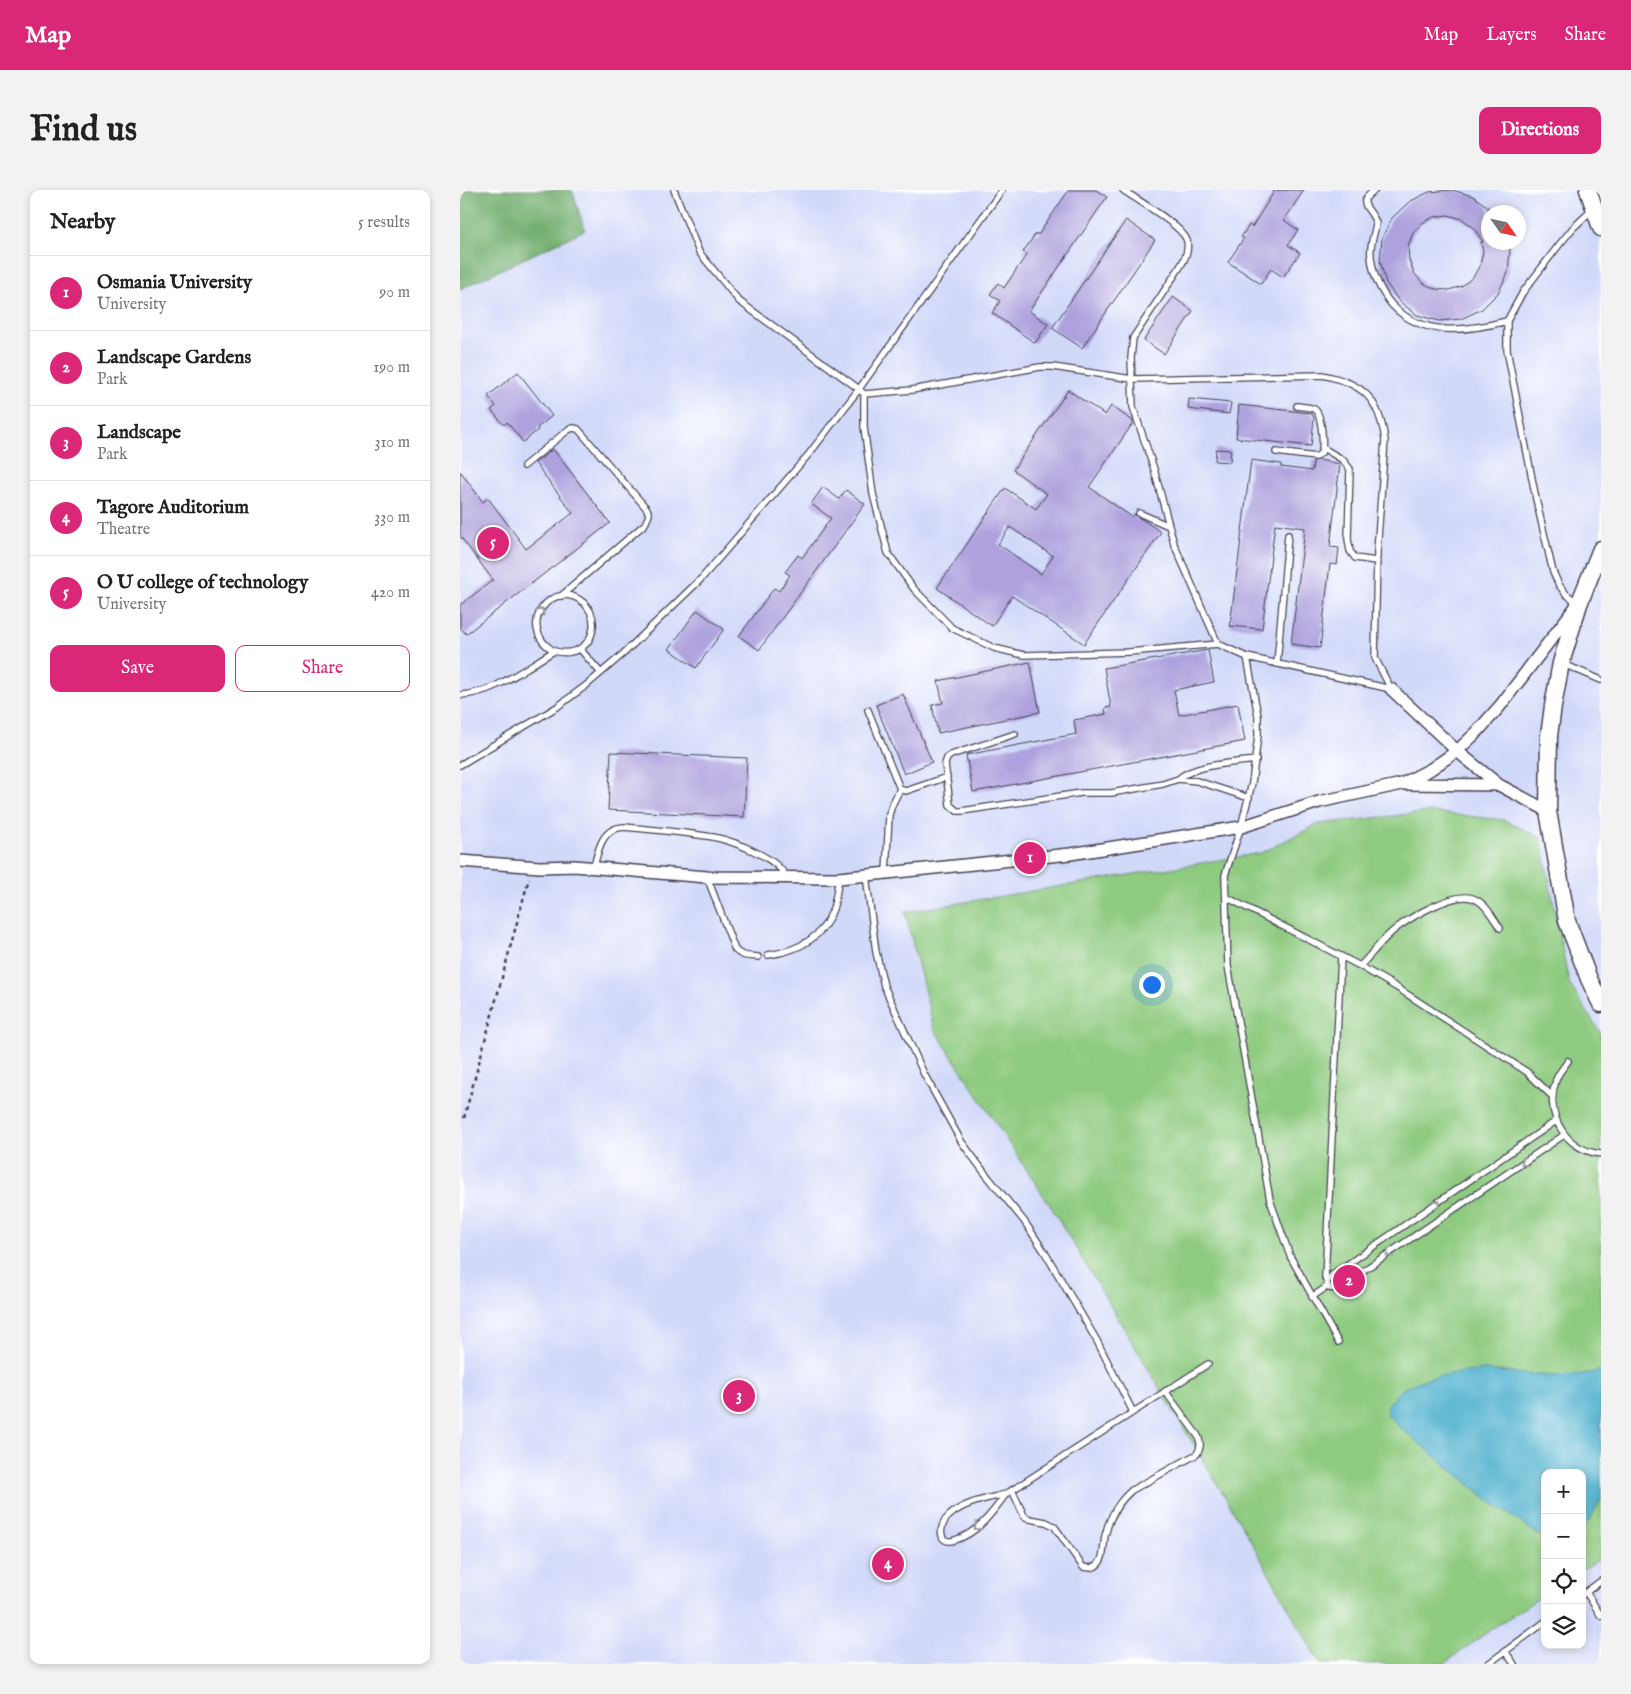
<!DOCTYPE html>
<html lang="en">
<head>
<meta charset="utf-8">
<style>
	:root { --surface:#fff; --page:#f2f2f2; --text:#222; --muted:#767676; --line:#e0e0e0; --accent:#db2777 }
	body { margin:0; font-family:"IM FELL English",serif; background:var(--page); color:var(--text) }
	.controls { position:absolute; right:15px; bottom:15px; display:grid; overflow:hidden; border-radius:10px; box-shadow:0 2px 8px #0003 }
	.controls button { width:45px; height:45px; display:grid; place-items:center; padding:0; border:0; border-bottom:1px solid var(--line); background:var(--surface); color:var(--text); font:25px sans-serif }
	.compass { position:absolute; left:1021px; top:15px; width:45px; height:45px; border-radius:50%; background:var(--surface); box-shadow:0 2px 8px #0003; rotate:124deg }
	.you { position:absolute; left:691px; top:794px; width:18px; height:18px; margin:-12px; border:4px solid #fff; border-radius:50%; background:#1a73e8; box-shadow:0 0 0 8px #1a73e833 }
	.badge { display:grid; place-items:center; width:32px; height:32px; border-radius:50%; background:var(--accent); color:#fff; font-size:16px; font-weight:700 }
	.pin { position:absolute; translate:-50% -50%; border:2px solid #fff; box-shadow:0 1px 5px #0006 }
	.list { margin:0; padding:0; list-style:none }
	h2 { display:flex; justify-content:space-between; align-items:center; height:65px; margin:0; padding:0 20px; font-size:21px }
	h2 small { font-size:16px; font-weight:400; color:var(--muted) }
	.list li { display:grid; grid-template-columns:32px 1fr auto; gap:15px; align-items:center; box-sizing:border-box; height:75px; padding:0 20px; border-top:1px solid var(--line) }
	.list b { display:block; font-size:19px; white-space:nowrap }
	.list p { margin:0; font-size:16px; white-space:nowrap; color:var(--muted) }
	.list em { font-size:16px; font-style:normal; color:var(--muted) }
	.actions { display:flex; gap:10px; padding:15px 20px }
	.actions a { flex:1; padding:11px 0; border:1px solid var(--accent); border-radius:10px; text-align:center; font-size:18px; color:var(--accent) }
	.actions .main { background:var(--accent); color:#fff }
	.icon { flex:none; width:28px; height:28px; fill:none; stroke:currentColor; stroke-width:2; stroke-linecap:round; stroke-linejoin:round }
	.map { position:relative; flex:none; width:1141px; height:1474px; overflow:hidden; border-radius:10px }
	header { display:flex; align-items:center; gap:30px; box-sizing:border-box; height:70px; padding:0 25px; background:var(--accent); color:#fff }
	header strong { font-size:24px }
	nav { display:flex; gap:28px; margin-inline-start:auto; font-size:18px }
	.intro { display:flex; align-items:center; justify-content:space-between; box-sizing:border-box; height:120px; padding:0 30px }
	h1 { margin:0; font-size:35px }
	.button { padding:12px 22px; border-radius:10px; background:var(--accent); color:#fff; font-size:18px; font-weight:700 }
	main { display:flex; gap:30px; padding:0 30px }
	aside { flex:1; background:var(--surface); border-radius:10px; box-shadow:0 2px 8px #0003 }
	.map>svg:first-child { display:block }
</style>
</head>
<body>
<header>
<strong>Map</strong>
<nav><a>Map</a><a>Layers</a><a>Share</a></nav>
</header>
<div class="intro"><h1>Find us</h1><a class="button">Directions</a></div>
<main>
<aside>
<h2>Nearby<small>5 results</small></h2>
<ul class="list">
<li><span class="badge">1</span><div><b>Osmania University</b><p>University</p></div><em>90 m</em></li>
<li><span class="badge">2</span><div><b>Landscape Gardens</b><p>Park</p></div><em>190 m</em></li>
<li><span class="badge">3</span><div><b>Landscape</b><p>Park</p></div><em>310 m</em></li>
<li><span class="badge">4</span><div><b>Tagore Auditorium</b><p>Theatre</p></div><em>330 m</em></li>
<li><span class="badge">5</span><div><b>O U college of technology</b><p>University</p></div><em>420 m</em></li>
</ul>
<div class="actions"><a class="main">Save</a><a>Share</a></div>
</aside>
<div class="map">
<svg width="1141" height="1474" viewBox="0 0 1141 1474">
	<rect width="100%" height="100%" fill="#fff"/>
	<filter id="ink" filterUnits="userSpaceOnUse"><feTurbulence type="fractalNoise" baseFrequency=".02" numOctaves="2"/><feDisplacementMap in="SourceGraphic" scale="10" xChannelSelector="R" yChannelSelector="G"/><feConvolveMatrix kernelMatrix="1 2 1 2 8 2 1 2 1" color-interpolation-filters="sRGB"/></filter>
	<filter id="wash" filterUnits="userSpaceOnUse"><feTurbulence type="fractalNoise" baseFrequency=".0096" numOctaves="4" result="noise"/><feDisplacementMap in="SourceGraphic" scale="20" xChannelSelector="R" yChannelSelector="G"/><feGaussianBlur stdDeviation="1.12" result="paint"/><feColorMatrix in="noise" values="0 0 0 0 0 0 0 0 0 0 0 0 0 0 0 0 0 1.4 0 .05"/><feComposite in="paint" operator="in"/></filter>
	<g filter="url(#wash)">
		<rect width="100%" height="100%" fill="#f5f0df"/>
		<path fill="#d1d9f9" fill-rule="evenodd" d="M0,0H1141V1474H0ZM1028,22H1058V52H1028ZM1085,1283H1122V1455H1085Z"/>
		<path fill="#8eca7f" stroke="#58765d" d="M970,622L1044,630L1081,648L1109,793L1141,844V1368L1122,1380V1283H1085V1404L1033,1438L984,1474H860L783,1337L593,1020L474,839L445,722L801,663L858,634Z"/>
		<path fill="#72ae6e" stroke="#4a6854" d="M0,0H112L125,40L0,99Z"/>
		<path fill="#4eb0cd" stroke="#386984" d="M1025,1180C1063,1183 1104,1191 1141,1180V1309L1130,1329L1122,1338V1283H1085V1348L1082,1347L1031,1312L936,1234L926,1222C936,1185 993,1184 1025,1180Z"/>
		<g id="blocks">
			<path fill="#aea1dd" fill-rule="evenodd" d="M609,0H636L647,7L569,121L588,134L575,153L532,123L540,111L530,104L538,93L544,98L567,64L563,62L576,43L578,45Z
				M815,0H844L824,30L838,40L828,55L840,63L823,87L811,79L801,94L768,72L784,48L781,47L789,35L792,37Z
				M992,0L1013,6L1028,17V52H1048L1050,60L1048,83L1038,103L1022,119L1001,129L979,131L957,125L939,111L926,93L920,71L922,48L932,28L949,12L969,2ZM988,25L1002,29L1013,37L1023,52H1021L1023,62L1020,75L1013,87L1002,96L989,100L975,99L963,93L954,83L949,70L948,56L953,43L962,33L974,27Z
				M666,30L695,50L622,158L592,138Z
				M713,107L733,121L704,164L684,150Z
				M58,182L92,226L77,238L78,240L63,252L47,232L44,235L31,220L36,216L28,206Z
				M608,200L645,225L651,216L673,231V233L629,297L672,327L674,324L701,342L624,454L552,406L532,436L477,398L545,298L576,319L587,304L553,280ZM550,337L593,366L581,384L538,354Z
				M729,209L771,213L769,224L728,219Z
				M779,215L851,223L854,228L851,256L776,248Z
				M93,259L150,333L6,444L0,437V415L33,390L0,346V281L23,312L28,308L66,359L113,323L75,273Z
				M756,259L771,260L770,272L755,271Z
				M791,270L821,274V277L852,281L853,271L859,270L880,274L870,357L879,358L877,375L870,374L860,458L831,454L845,338L815,334L802,439L770,436Z
				M363,297L379,309L386,300L405,314L299,460L279,446L314,398L319,401L330,385L325,382L338,365L342,368L371,328L351,314Z
				M237,420L264,439L236,478L209,459Z
				M748,460L754,492L714,500L719,525L778,514L785,551L513,602L506,565L616,544L614,530L646,524L645,518L651,517L644,478Z
				M570,472L580,522L478,543L472,515L483,513L478,491Z
				M443,504L472,572L444,584L416,515Z
				M151,562L287,568L284,627L148,620Z"/>
		</g>
	</g>
	<g filter="url(#ink)">
		<use href="#blocks" fill-opacity="0" stroke="#424154" stroke-width="1"/>
		<g fill="none" stroke-linecap="round" stroke-linejoin="round">
			<g stroke="#424154" stroke-width="8">
				<path id="lane" d="M214,0L239,62L279,111L399,199L404,204V237L413,304L428,363L454,399L492,438L534,458L564,465L669,462L758,454
					M915,0C894,14 911,17 916,33C915,44 909,55 911,67C913,85 920,101 932,115C963,148 1007,141 1047,131
					M404,204L452,200L580,177H593L672,189L862,185C903,193 919,208 925,250L917,362L915,468L931,499L787,467L758,454L714,354L694,279L673,217L671,168L673,148L720,77C725,69 729,61 727,51C723,36 677,10 663,0
					M863,258L883,270L890,279L888,349L890,361L895,368L916,371
					M816,262L856,267L861,263C864,255 862,223 854,219C849,217 842,217 837,216
					M64,276L108,240L113,238L118,239L187,319L189,325L185,334L101,406
					M679,323L709,336
					M1118,413L1106,404L1099,395L1093,382L1076,309L1047,160V131L1063,102L1099,55L1113,38L1133,19
					M120,459L141,483
					M787,467L798,526V546L792,593L781,637L765,685L768,776L810,1010L830,1066L878,1152
					M1101,473L1141,490
					M817,474L828,345
					M0,505C34,504 65,478 94,461C112,466 131,458 133,437C134,428 130,419 124,413C94,386 53,436 94,461
					M408,520L440,599L446,601L487,587
					M555,544L491,565L487,568L485,574L490,615L497,621H502L621,603H651L703,594L718,589L737,591L789,608
					M0,575L97,517L128,494L163,464L241,389L349,264L399,199L542,0
					M718,589C736,574 773,573 796,570
					M134,677C138,660 142,637 165,637C194,640 224,642 253,647C273,651 317,667 326,687
					M426,683L429,625L432,615L440,599
					M406,685L416,762L424,796L464,884L501,951L524,982L564,1031L584,1061L637,1151L673,1222
					M247,687L275,760C282,767 289,766 298,767
					M766,707L900,776L936,797L1067,882L1092,906
					M308,765C337,761 363,748 373,719C376,709 377,698 379,688
					M881,766L865,1088L869,1098L876,1099L1104,945
					M900,776C912,764 924,747 938,737C953,726 996,700 1015,709C1026,714 1033,728 1040,738
					M1108,871C1104,877 1098,883 1096,890C1084,924 1105,960 1141,964
					M867,1092L872,1085L1096,931
					M852,1107L868,1096
					M552,1300L564,1326L570,1329L586,1332L594,1336L623,1377C630,1378 635,1379 640,1372C645,1364 643,1354 645,1346C649,1328 659,1311 672,1300L737,1264C741,1257 741,1254 738,1246L705,1201
					M546,1304C533,1322 518,1343 495,1350C477,1356 479,1334 489,1326C504,1312 527,1309 546,1304L748,1174
					M1126,1402L1141,1426
					M1122,1405L1141,1391
					M1045,1461L1054,1474
					M1028,1474L1085,1432"/>
			</g>
			<g stroke="#424154" stroke-width="14">
				<path id="street" d="M931,499L997,561L1039,595
					M944,594L1039,595L1088,621
					M0,671L80,677L114,676L247,687L379,688L610,664L781,637L859,612L942,594L971,579L997,561L1017,542L1040,516L1114,419"/>
			</g>
			<g stroke="#424154" stroke-width="19">
				<path id="secondary" d="M1128,0L1141,38
					M1141,359L1119,414L1101,473L1093,516L1089,546L1088,621L1107,731L1129,789L1141,814"/>
			</g>
			<path stroke="#424154" stroke-width="2.5" stroke-dasharray="4 4" stroke-linecap="butt" d="M4,928L69,688"/>
			<use href="#lane" stroke="#fff" stroke-width="5.5"/>
			<use href="#street" stroke="#fff" stroke-width="11"/>
			<use href="#secondary" stroke="#fff" stroke-width="16"/>
		</g>
		<defs><path id="oneway-chevron" d="M-2-3.5L2.5 0L-2 3.5" fill="none" stroke-width="1.6" stroke-linecap="round" stroke-linejoin="round" transform="scale(1.25)"/></defs>
		<g stroke="#9c9ca7">
			<use href="#oneway-chevron" transform="translate(81 421) rotate(-61)"/>
			<use href="#oneway-chevron" transform="translate(1064 973) rotate(146)"/>
			<use href="#oneway-chevron" transform="translate(977 1013) rotate(-35)"/>
			<use href="#oneway-chevron" transform="translate(929 1064) rotate(146)"/>
			<use href="#oneway-chevron" transform="translate(517 1337) rotate(143)"/>
		</g>
	</g>
</svg>
<div class="controls">
<button>+</button>
<button>−</button>
<button><svg class="icon" aria-label="locate" viewBox="0 0 24 24"><circle cx="12" cy="12" r="6"/><path d="M12 2v4M12 18v4M2 12h4M18 12h4"/></svg></button>
<button><svg class="icon" aria-label="layers" viewBox="0 0 24 24"><path d="M12 4l9 5-9 5-9-5zM3 14l9 5 9-5"/></svg></button>
</div>
<svg class="compass" viewBox="-18 -18 36 36"><path d="M0-13l5 13h-10z" fill="#e53935"/><path d="M0 13l5-13h-10z" fill="#767676"/></svg>
<div class="you"></div>
<div class="pin badge" style="left:570px;top:668px">1</div>
<div class="pin badge" style="left:889px;top:1091px">2</div>
<div class="pin badge" style="left:279px;top:1206px">3</div>
<div class="pin badge" style="left:428px;top:1374px">4</div>
<div class="pin badge" style="left:33px;top:353px">5</div>
</div>
</main>
</body>
</html>
